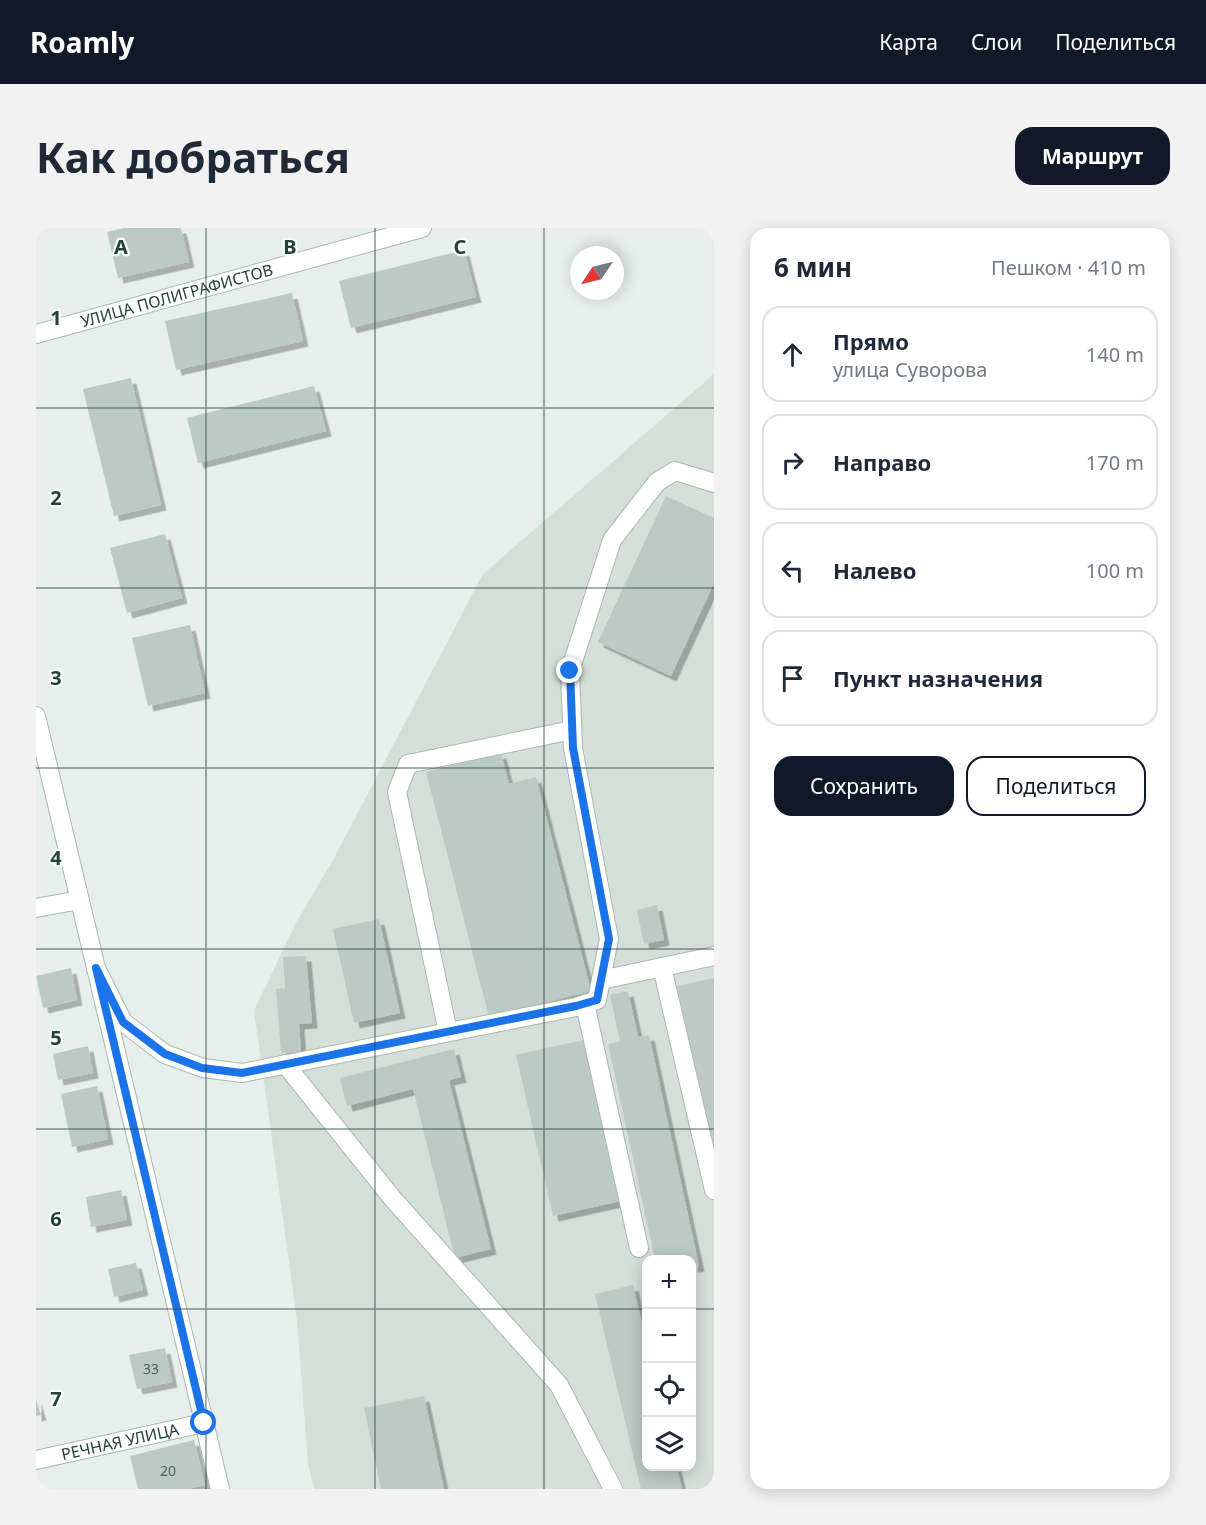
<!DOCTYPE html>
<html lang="ru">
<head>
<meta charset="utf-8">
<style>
	:root { --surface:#fff; --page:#f2f2f3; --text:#1f2937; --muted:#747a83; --line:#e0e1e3; --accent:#111827 }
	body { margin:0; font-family:"Noto Sans",sans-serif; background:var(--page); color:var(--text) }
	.controls { position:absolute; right:18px; bottom:18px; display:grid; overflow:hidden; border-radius:12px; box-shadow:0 3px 15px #0003 }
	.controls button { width:54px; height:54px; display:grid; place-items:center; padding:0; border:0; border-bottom:2px solid var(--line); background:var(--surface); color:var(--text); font:30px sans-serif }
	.compass { position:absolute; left:534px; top:18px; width:54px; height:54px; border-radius:50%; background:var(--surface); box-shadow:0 3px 15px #0003; rotate:235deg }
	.stop { position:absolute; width:18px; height:18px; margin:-14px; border:4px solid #1a73e8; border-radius:50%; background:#fff }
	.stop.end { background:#1a73e8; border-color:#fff; box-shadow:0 2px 6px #0008 }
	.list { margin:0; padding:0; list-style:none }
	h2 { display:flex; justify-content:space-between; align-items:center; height:78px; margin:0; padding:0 24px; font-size:26px }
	h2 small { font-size:20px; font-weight:400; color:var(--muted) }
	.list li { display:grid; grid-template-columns:39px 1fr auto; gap:18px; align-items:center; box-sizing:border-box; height:96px; margin:0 12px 12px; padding:0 12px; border:2px solid var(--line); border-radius:18px }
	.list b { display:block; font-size:22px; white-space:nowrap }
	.list p { margin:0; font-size:20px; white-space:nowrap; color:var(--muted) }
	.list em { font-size:20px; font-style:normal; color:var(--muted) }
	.actions { display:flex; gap:12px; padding:18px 24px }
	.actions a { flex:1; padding:14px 0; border:2px solid var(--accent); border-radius:18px; text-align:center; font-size:21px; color:var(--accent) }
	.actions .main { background:var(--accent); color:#fff }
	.icon { flex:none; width:33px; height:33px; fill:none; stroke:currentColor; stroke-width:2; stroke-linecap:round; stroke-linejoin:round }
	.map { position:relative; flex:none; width:678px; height:1261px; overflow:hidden; border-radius:18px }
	header { display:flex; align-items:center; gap:36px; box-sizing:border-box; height:84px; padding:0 30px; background:var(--accent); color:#fff }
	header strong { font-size:28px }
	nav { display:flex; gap:33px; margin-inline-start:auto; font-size:21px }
	.intro { display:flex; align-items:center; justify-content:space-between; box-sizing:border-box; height:144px; padding:0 36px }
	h1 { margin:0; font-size:42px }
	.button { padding:15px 27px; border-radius:18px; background:var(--accent); color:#fff; font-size:21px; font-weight:700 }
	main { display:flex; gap:36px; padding:0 36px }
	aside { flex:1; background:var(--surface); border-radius:18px; box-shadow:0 3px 15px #0003 }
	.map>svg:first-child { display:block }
</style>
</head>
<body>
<header>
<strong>Roamly</strong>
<nav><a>Карта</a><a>Слои</a><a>Поделиться</a></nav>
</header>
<div class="intro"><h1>Как добраться</h1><a class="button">Маршрут</a></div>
<main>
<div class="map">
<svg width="678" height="1261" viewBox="0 0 678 1261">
	<defs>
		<filter id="shadow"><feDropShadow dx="5.5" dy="5.5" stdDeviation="0" flood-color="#0004"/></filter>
	</defs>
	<rect width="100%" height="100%" fill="#e6efeb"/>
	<path fill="#d4dfda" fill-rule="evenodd" d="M678,146V1261H278L272,1235L261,1092L218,782L261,693L297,632L447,346ZM610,1032H656V1238H610Z"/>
	<path fill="#bbcac4" filter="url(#shadow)" d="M88,0H145L153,34L82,50L71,4Z
		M428,22L440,69L315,100L303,53Z
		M256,65L267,113L140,142L129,93Z
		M95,150L125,277L78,288L47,161Z
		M278,158L290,203L162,235L151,190Z
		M630,268L678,290V355L635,448L562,414Z
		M129,306L146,370L91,385L74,320Z
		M154,397L169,465L112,478L96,410Z
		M465,525L473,556L500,549L555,763L453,789L390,544Z
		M621,677L628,712L608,716L601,682Z
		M343,691L364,785L318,795L297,701Z
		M270,728L276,795L263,796L265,824L245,825L240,761L249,760L247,729Z
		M35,740L41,772L7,780L0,748Z
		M678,750V923H677L641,758Z
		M592,763L602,809L613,807L663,1038L656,1039V1032H619L572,816L584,813L574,767Z
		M547,812L585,973L517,988L480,827Z
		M52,818L57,845L22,852L17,826Z
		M418,821L425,849L413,852L455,1021L419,1030L377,861L311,878L304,850Z
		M61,858L72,911L36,919L25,866Z
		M85,962L91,992L55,999L50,969Z
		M100,1035L107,1062L78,1069L72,1041Z
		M597,1057L610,1113V1238H640L646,1261H605L559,1066Z
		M129,1120L136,1154L101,1161L93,1127Z
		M388,1168L408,1261H345L328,1180Z
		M0,1171L5,1187L0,1188Z
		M158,1212L169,1257L151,1261H102L94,1228Z"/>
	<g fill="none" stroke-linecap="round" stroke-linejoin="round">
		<g stroke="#a8b8b2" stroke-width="20">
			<g id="minor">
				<path id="s1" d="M0,106L386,0"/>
				<path d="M0,488L184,1261"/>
				<path d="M0,680L44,672"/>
				<path d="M626,739L678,962"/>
				<path d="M60,740L87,794L129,826L167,840L206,845L540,779L561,772L573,711L537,520L534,443L576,312L621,254L639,243L678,255"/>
				<path d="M565,752L678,728"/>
				<path d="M549,776L603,1020"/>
				<path d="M412,804L361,564L372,536L536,502"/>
				<path d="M249,836L357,971L523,1157L577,1261"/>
				<path id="s2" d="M0,1232L168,1195"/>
			</g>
		</g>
		<use href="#minor" stroke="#fff" stroke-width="18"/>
	</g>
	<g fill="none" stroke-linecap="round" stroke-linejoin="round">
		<path stroke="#1a73e8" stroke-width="8" d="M168,1195L60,740L87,794L129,826L166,840L206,845L540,778L561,772L573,711L537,520L534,443"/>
	</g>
	<path fill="none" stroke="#24423a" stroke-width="1.5" stroke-opacity="0.55" d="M170,0V1261M339,0V1261M508,0V1261M0,180H678M0,360H678M0,540H678M0,721H678M0,901H678M0,1081H610M656,1081H678"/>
	<g text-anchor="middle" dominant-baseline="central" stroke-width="4.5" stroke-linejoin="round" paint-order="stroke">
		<g font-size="14" fill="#4a645c">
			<text x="115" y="1140">33</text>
			<text x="132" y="1242">20</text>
		</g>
		<g font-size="16" fill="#24423a" stroke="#f7fbf9">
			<text stroke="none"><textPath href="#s1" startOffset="146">УЛИЦА ПОЛИГРАФИСТОВ</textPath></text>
			<text stroke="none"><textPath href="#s2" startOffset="86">РЕЧНАЯ УЛИЦА</textPath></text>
		</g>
	</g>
	<g font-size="20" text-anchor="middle" font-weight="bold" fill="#24423a" stroke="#f7fbf9" stroke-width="4.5" stroke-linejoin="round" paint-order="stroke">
		<text x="85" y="26">A</text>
		<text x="254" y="26">B</text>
		<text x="424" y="26">C</text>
		<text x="20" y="97">1</text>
		<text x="20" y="277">2</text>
		<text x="20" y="457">3</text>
		<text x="20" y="637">4</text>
		<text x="20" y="817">5</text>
		<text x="20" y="998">6</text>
		<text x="20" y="1178">7</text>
	</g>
</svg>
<div class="controls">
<button>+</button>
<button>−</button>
<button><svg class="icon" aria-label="locate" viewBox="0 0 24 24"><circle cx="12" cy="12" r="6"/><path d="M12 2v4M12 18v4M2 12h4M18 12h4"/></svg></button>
<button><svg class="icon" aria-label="layers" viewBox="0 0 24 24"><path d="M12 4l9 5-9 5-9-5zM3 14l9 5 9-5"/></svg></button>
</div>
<svg class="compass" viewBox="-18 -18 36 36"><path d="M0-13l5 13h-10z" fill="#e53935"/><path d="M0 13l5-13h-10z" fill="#747a83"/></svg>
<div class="stop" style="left:168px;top:1195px"></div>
<div class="stop end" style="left:534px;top:443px"></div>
</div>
<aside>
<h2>6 мин<small>Пешком · 410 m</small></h2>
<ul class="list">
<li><svg class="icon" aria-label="ahead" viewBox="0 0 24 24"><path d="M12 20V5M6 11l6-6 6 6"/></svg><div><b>Прямо</b><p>улица Суворова</p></div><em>140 m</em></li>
<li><svg class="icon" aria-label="right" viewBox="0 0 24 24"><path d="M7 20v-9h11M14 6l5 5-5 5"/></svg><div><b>Направо</b></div><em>170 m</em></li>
<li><svg class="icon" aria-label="left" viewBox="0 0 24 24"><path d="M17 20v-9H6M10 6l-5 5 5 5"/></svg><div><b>Налево</b></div><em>100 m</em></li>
<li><svg class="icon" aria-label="arrive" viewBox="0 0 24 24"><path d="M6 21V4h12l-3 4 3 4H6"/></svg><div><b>Пункт назначения</b></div></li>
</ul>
<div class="actions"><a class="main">Сохранить</a><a>Поделиться</a></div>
</aside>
</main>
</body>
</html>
